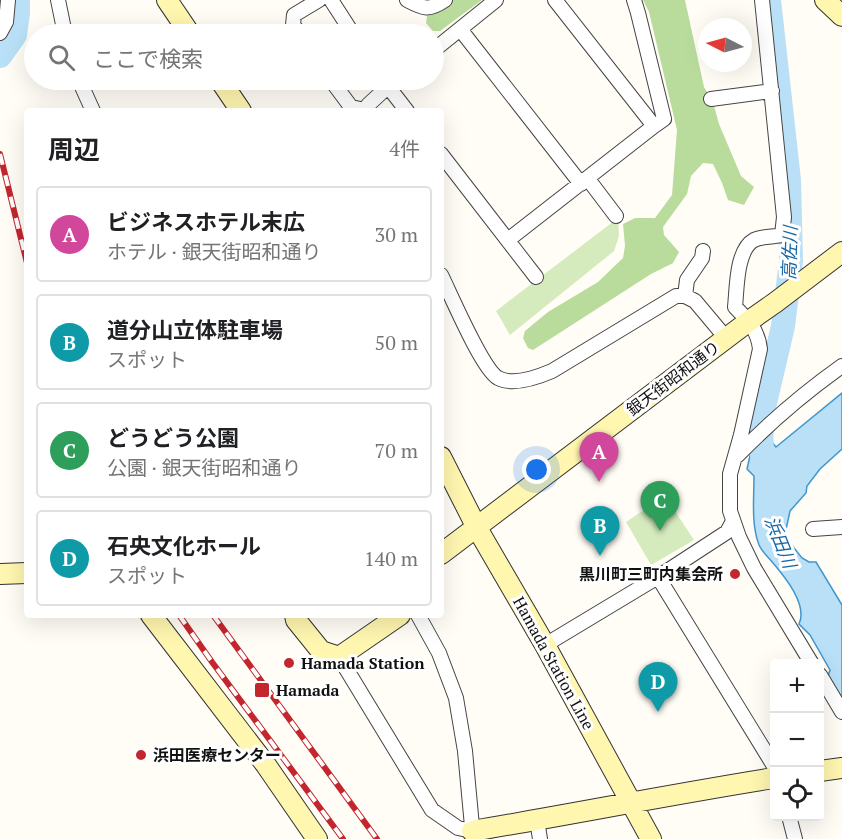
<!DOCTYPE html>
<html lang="ja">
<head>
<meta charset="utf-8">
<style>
	:root { --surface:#fff; --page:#f2f2f2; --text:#202124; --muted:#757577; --line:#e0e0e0; --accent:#111827 }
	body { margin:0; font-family:"PT Serif","Noto Sans JP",serif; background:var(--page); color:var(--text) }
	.controls { position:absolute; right:18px; bottom:18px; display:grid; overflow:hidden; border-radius:6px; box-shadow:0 6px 24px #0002 }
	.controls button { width:54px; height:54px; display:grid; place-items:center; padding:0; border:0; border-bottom:2px solid var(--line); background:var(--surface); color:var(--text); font:30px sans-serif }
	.compass { position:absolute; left:698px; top:18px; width:54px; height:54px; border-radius:50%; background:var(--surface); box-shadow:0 6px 24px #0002; rotate:276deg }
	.you { position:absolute; left:537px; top:470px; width:21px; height:21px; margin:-15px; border:4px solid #fff; border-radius:50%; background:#1a73e8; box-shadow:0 0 0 9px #1a73e833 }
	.badge { display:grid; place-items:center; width:39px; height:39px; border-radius:50%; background:var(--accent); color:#fff; font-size:20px; font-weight:700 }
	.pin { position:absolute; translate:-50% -50px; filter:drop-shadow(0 2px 3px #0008) }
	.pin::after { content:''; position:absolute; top:32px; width:21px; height:18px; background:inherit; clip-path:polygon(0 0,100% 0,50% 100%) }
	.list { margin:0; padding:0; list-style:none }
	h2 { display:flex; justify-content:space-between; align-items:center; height:78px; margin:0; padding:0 24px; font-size:26px }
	h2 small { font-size:20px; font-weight:400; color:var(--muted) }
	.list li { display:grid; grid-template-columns:39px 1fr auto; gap:18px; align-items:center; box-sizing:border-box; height:96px; margin:0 12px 12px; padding:0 12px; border:2px solid var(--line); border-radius:6px }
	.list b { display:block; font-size:22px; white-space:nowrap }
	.list p { margin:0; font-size:20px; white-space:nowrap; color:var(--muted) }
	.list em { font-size:20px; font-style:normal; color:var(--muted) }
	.icon { flex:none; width:33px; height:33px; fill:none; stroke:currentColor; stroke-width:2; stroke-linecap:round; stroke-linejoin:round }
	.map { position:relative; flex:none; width:842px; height:839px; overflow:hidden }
	.search { position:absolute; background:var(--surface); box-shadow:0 6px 24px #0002; left:24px; top:24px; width:420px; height:66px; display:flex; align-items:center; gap:15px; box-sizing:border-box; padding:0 21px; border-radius:33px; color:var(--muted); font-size:22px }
	.panel { position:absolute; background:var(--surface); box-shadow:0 6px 24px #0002; left:24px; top:108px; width:420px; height:510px; border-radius:6px }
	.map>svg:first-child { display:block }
</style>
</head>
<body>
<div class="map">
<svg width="842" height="839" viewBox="0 0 842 839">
	<rect width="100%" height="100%" fill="#fffdf5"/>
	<path fill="#d5ebbd" d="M618,218L619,236L614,251L510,335L496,311Z
		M665,496L694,540L651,565L626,522Z"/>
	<path fill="#b9dc9c" d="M451,0H482L440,31H433L426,23L427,16Z
		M643,0H685L704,87L713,102L719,124L741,176L754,187L744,205L728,200L722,183L713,164L703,163L691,176L687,194L663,227L664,235L679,252L673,263L651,274L533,350L528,348L523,338L525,331L548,312L598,282L623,258L625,246L623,224L635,218H655L672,195L677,130L649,12Z"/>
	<path fill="#b9e0f7" stroke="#3f96cf" stroke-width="1.5" d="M842,393V449L820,469L807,486L806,493L790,511L785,534L787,539L802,558L809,562H816L842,605V699L828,676L830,670L810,635L799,624C808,605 785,577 773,563C769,558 762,552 759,545C751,524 754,499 754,476L747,469L756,429L764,420C761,432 769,438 776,447Z"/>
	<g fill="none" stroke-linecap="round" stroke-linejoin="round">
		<path stroke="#b9e0f7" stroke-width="24" d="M0,56L15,35L18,13V0
			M762,455L761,420L783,326L791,261L789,180L769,0"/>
		<g stroke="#444" stroke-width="16">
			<path id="street" d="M58,0L65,34
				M331,0L353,34
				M407,0C424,9 429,11 445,0
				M634,0L638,13L664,119L654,126
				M762,0L784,217L782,235C774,237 762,236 754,240C736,250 737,289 735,307C748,320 758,330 760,349L741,435L730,474V511L739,537L754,568L812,664
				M460,29L581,184
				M0,33L6,22L8,0
				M300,34L293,25L294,15L319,0
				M434,50L496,0
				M79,80L93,111
				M331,80L351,107L365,110
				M383,80L407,111
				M711,99L772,91
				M365,111L368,105L395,80
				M441,154L536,277
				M588,179L616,216
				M508,240L654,126L555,0
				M441,275C451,295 482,369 498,378C513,386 538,377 552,371L676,296H685L695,301L726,338
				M685,296L687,280L702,258L703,251
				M737,456C769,423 804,393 842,366
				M813,529L842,527
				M658,577L774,766
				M418,615L439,653L456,698L465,751L473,837
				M545,645L658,577L727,532L733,521
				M339,657L432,810L458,828L472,831
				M820,675L842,712
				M789,816L795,839
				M537,820L540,839"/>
		</g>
		<g stroke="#333" stroke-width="22">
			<path id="secondary" d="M167,0L190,34
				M825,0L842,16
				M220,80L241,111
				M441,457L477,528L545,645L651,839
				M441,554L749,321L776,302L842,252
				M0,574L27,573
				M151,615L266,765L317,839
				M295,615L296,620L321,651L339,657L400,615
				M820,771L842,768
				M472,831C573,814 673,794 774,778"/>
		</g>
		<use href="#street" stroke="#fff" stroke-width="14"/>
		<use href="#secondary" stroke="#fff6b0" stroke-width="20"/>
		<g stroke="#c4262e" stroke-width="6">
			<path id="rail" d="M0,154L27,263
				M179,615L212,662L343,839
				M213,615L377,839"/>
		</g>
		<use href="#rail" stroke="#fff" stroke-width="4" stroke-dasharray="11" stroke-linecap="butt"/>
	</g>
	<g fill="#c4262e" stroke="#fff" stroke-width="2">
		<circle cx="735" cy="574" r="6"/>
		<circle cx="289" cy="663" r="6"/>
		<rect x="254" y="682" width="16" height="16" rx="3"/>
		<circle cx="141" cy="755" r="6"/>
	</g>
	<g text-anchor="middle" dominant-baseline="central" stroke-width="6" stroke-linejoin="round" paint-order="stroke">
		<g font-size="16" fill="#111" stroke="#fff">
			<text transform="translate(673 378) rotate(-37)">銀天街昭和通り</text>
			<text transform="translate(554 663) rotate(61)">Hamada Station Line</text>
		</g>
		<g font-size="16" font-weight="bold" fill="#111" stroke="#fff" text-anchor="start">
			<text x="723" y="574" text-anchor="end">黒川町三町内集会所</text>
			<text x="301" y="663">Hamada Station</text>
			<text x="276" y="690">Hamada</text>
			<text x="153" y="755">浜田医療センター</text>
		</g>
		<g font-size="18" font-style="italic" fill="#1768a6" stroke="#fff">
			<text transform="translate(789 253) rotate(-88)">高佐川</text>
			<text transform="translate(781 542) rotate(68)">浜田川</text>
		</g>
	</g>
</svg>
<div class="controls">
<button>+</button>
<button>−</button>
<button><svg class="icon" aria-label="locate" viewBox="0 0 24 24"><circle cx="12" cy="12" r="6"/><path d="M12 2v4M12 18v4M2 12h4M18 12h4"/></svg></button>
</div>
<svg class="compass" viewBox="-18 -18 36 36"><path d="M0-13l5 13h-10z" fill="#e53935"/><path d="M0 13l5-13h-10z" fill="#757577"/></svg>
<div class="you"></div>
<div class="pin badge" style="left:599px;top:482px;background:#d1479c">A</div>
<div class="pin badge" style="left:600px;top:556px;background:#0f9aa8">B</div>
<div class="pin badge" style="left:660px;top:531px;background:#2e9e5b">C</div>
<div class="pin badge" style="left:658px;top:712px;background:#0f9aa8">D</div>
<div class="search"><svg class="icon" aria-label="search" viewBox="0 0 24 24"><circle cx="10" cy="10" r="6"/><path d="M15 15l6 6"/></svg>ここで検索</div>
<section class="panel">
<h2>周辺<small>4件</small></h2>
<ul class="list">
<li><span class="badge" style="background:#d1479c">A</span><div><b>ビジネスホテル末広</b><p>ホテル · 銀天街昭和通り</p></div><em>30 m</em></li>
<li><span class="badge" style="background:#0f9aa8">B</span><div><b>道分山立体駐車場</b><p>スポット</p></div><em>50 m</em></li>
<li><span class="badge" style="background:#2e9e5b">C</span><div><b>どうどう公園</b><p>公園 · 銀天街昭和通り</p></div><em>70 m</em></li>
<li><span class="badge" style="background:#0f9aa8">D</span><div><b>石央文化ホール</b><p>スポット</p></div><em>140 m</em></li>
</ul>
</section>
</div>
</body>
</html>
